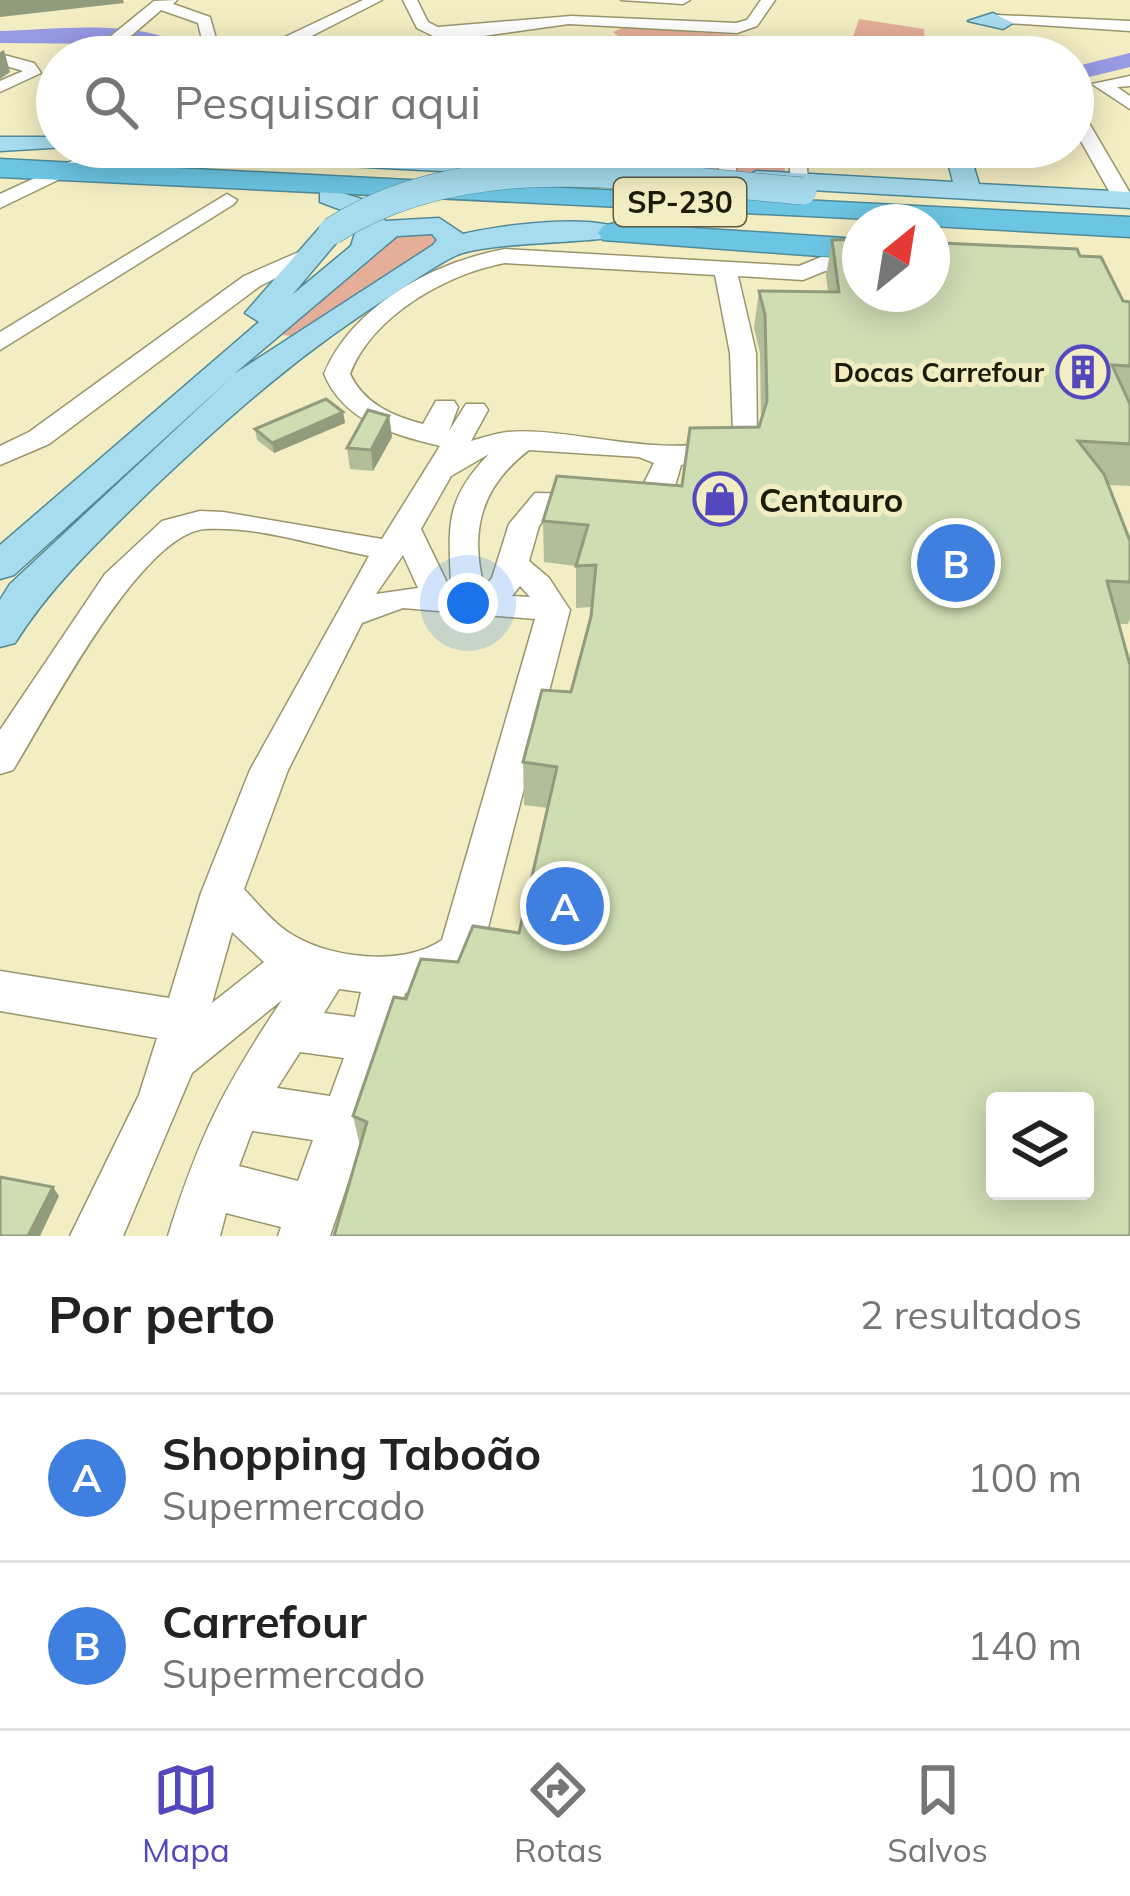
<!DOCTYPE html>
<html lang="pt">
<head>
<meta charset="utf-8">
<style>
	:root { --surface:#fff; --page:#f6f6f6; --text:#222; --muted:#767676; --line:#e0e0e0; --accent:#5448bf }
	body { margin:0; font-family:Mulish,sans-serif; background:var(--page); color:var(--text) }
	.controls { position:absolute; right:36px; bottom:36px; display:grid; overflow:hidden; border-radius:12px; box-shadow:0 6px 30px #0003 }
	.controls button { width:108px; height:108px; display:grid; place-items:center; padding:0; border:0; border-bottom:3px solid var(--line); background:var(--surface); color:var(--text); font:60px sans-serif }
	.compass { position:absolute; left:842px; top:204px; width:108px; height:108px; border-radius:50%; background:var(--surface); box-shadow:0 6px 30px #0003; rotate:30deg }
	.you { position:absolute; left:468px; top:603px; width:42px; height:42px; margin:-30px; border:9px solid #fff; border-radius:50%; background:#1a73e8; box-shadow:0 0 0 18px #1a73e833 }
	.badge { display:grid; place-items:center; width:78px; height:78px; border-radius:50%; background:var(--accent); color:#fff; font-size:39px; font-weight:700 }
	.pin { position:absolute; translate:-50% -50%; border:6px solid #fff; box-shadow:0 3px 12px #0006 }
	.list { margin:0; padding:0; list-style:none }
	h2 { display:flex; justify-content:space-between; align-items:center; height:156px; margin:0; padding:0 48px; font-size:51px }
	h2 small { font-size:39px; font-weight:400; color:var(--muted) }
	.list li { display:grid; grid-template-columns:78px 1fr auto; gap:36px; align-items:center; box-sizing:border-box; height:168px; padding:0 48px; border-top:3px solid var(--line) }
	.list b { display:block; font-size:45px; white-space:nowrap }
	.list p { margin:0; font-size:39px; white-space:nowrap; color:var(--muted) }
	.list em { font-size:39px; font-style:normal; color:var(--muted) }
	.icon { flex:none; width:66px; height:66px; fill:none; stroke:currentColor; stroke-width:2; stroke-linecap:round; stroke-linejoin:round }
	.map { position:relative; flex:none; width:1130px; height:1236px; overflow:hidden }
	.search { position:absolute; background:var(--surface); box-shadow:0 6px 30px #0003; left:36px; right:36px; top:36px; height:132px; display:flex; align-items:center; gap:30px; box-sizing:border-box; padding:0 42px; border-radius:66px; color:var(--muted); font-size:45px }
	.sheet { height:492px; background:var(--surface) }
	nav { display:flex; justify-content:space-around; align-items:center; box-sizing:border-box; height:168px; border-top:3px solid var(--line); background:var(--surface); font-size:33px; color:var(--muted) }
	nav a { display:grid; justify-items:center; gap:6px }
	nav .on { color:var(--accent) }
	.map>svg:first-child { display:block }
</style>
</head>
<body>
<div class="map">
<svg width="1130" height="1236" viewBox="0 0 1130 1236">
	<rect width="100%" height="100%" fill="#f2edc2"/>
	<path fill="#e5ae99" d="M859,19L924,29L925,57L670,54L633,47L613,32L624,27L752,36L839,51L853,37Z
		M671,147H784L785,178L666,170Z
		M417,230L445,237L291,336L281,335L395,234Z"/>
	<g fill="none" stroke-linecap="round" stroke-linejoin="round">
		<path fill="#9799e3" fill-rule="evenodd" d="M0,31C59,30 154,15 201,57H172L121,44L0,43Z
			M1130,53V67L1073,81V67Z"/>
		<g stroke="#99956c" stroke-width="3">
			<path id="minor" d="M177,0L173,4L210,17L221,57L206,56L198,23L161,10L110,54L85,57L154,1Z
				M363,0H382L298,43L296,48L309,57H289L280,50L285,37Z
				M403,0H417L428,22L438,27L571,16L736,23L747,20L761,0H775L757,26L737,33L569,24L469,38L435,37L417,28Z
				M621,0H690L683,4Z
				M997,15L1130,21V31L992,22Z
				M0,54L34,63L41,73L0,92V81L23,71L0,64Z
				M1130,76V86L1117,87L1130,96V109L1092,84Z
				M1080,118L1089,123L1130,193V205L1114,200L1073,127Z
				M102,147H126L0,208V194Z
				M509,147H527L519,168L509,174L499,168Z
				M653,147H671L666,174L656,180L646,174Z
				M720,147H738L735,182L718,178Z
				M788,147H806L808,185L791,181Z
				M227,194L237,200L234,204L0,350V332Z
				M505,249L799,266L821,257L860,259V273L825,271L803,280L738,276L756,353L757,441L739,454L681,465L673,493L655,510L553,508L539,526L529,561L549,578L570,610L482,951C468,980 434,988 405,993L396,1040L330,1236H278L281,1227L226,1213L220,1236H168C199,1136 224,1087 282,1000L192,1073L123,1236H70L139,1095L157,1038L0,1011V971L169,998L201,893L250,770L369,556C317,546 259,526 205,529C140,534 47,716 13,770L0,774V730L105,574L162,521L200,511L223,512L382,539L440,446C393,434 345,423 324,374C353,305 434,262 505,249ZM505,263L715,275L730,353L733,432C685,466 570,426 508,432C496,433 482,438 471,441L488,410L484,404H466L449,431L458,407L454,401H436L423,424C393,416 364,404 350,374C372,316 446,274 505,263ZM529,450L639,457L654,463L638,495L535,493L509,524L492,578L484,587C469,529 482,486 529,450ZM489,454C441,503 450,531 451,591L421,529L451,476ZM403,555L418,588L376,594ZM520,586L530,597L512,596ZM403,608L535,619L442,940C402,968 323,958 285,930C270,919 257,903 244,889L288,770L362,623ZM232,932L264,962L212,1003ZM339,989L361,992L355,1017L324,1013ZM300,1052L344,1058L330,1096L277,1088ZM252,1131L313,1140L298,1181L239,1166Z
				M301,251L320,256L260,286L49,444L0,465V446L29,432L244,276Z"/>
		</g>
		<g stroke="#508a97" stroke-width="3">
			<path id="major" d="M993,13L1013,23L1003,29L968,21Z
				M0,137H57V147H67L0,151Z
				M114,147H260L532,162L544,169L532,176L126,154Z
				M944,147H968L979,184L1130,192V208L756,187L743,179L756,171L953,182Z
				M329,189L378,204L385,221L439,218L463,234C494,226 603,211 626,233C615,244 494,240 457,255C436,265 415,280 395,293C305,349 230,415 154,487C103,537 53,583 15,643L0,647V600L10,584L232,377L14,575L0,579V545L259,322L245,313L322,225L332,223L346,231L292,295L351,246L360,217L320,202V192ZM432,234L437,240L433,245L234,374L397,236Z"/>
		</g>
		<g stroke="#508a97" stroke-width="3">
			<path id="highway" d="M0,159L1130,217V237L932,226V222L0,177Z
				M615,223L860,239V259L603,240L598,233L603,226Z"/>
		</g>
		<use href="#minor" fill="#fff" fill-rule="evenodd"/>
		<use href="#major" fill="#a7dcee" fill-rule="evenodd"/>
		<use href="#highway" fill="#6cc5e3" fill-rule="evenodd"/>
		<g stroke="#508a97" stroke-width="28" stroke-linecap="butt">
			<path id="major-bridge" d="M332,231C469,142 649,179 803,191"/>
		</g>
		<use href="#major-bridge" stroke="#a7dcee" stroke-width="27"/>
	</g>
	<path fill="#b2be9a" d="M832,240L940,243L1080,256L1123,301L1130,302V486L1108,485L1130,541V619L1128,624H1119L360,1146L353,1116L406,999L458,962L519,933L548,808L524,805L523,762L571,692L592,607L576,608V566L544,562L543,521L682,486L759,427L761,420L760,353L754,328L759,291H828L826,276Z
		M343,412L345,423L274,453L257,440L255,429Z
		M389,416L392,437L373,471L350,469L347,448Z"/>
	<path fill="#919b7d" d="M0,0H123L124,3L0,17Z
		M4,50L10,72L0,79V52Z
		M343,412L345,423L274,453L272,443Z
		M389,416L392,437L373,471L371,450Z
		M53,1187L59,1196L40,1236H28Z"/>
	<path fill="#cfddb3" stroke="#919b7d" stroke-width="3" fill-rule="evenodd" d="M932,238H935L940,243L1077,249L1080,256L1101,257L1123,301L1130,302V366L1112,365L1130,404V444L1078,441L1104,474L1130,541V582L1107,581L1130,665V1236H334L367,1122L353,1116L394,997L406,999L421,959L458,962L473,926L519,933L557,767L523,762L542,690L571,692L591,617L596,565L576,566L588,525L543,521L557,476L682,486L690,428L759,427L767,401L765,315L759,291L839,292L832,240L860,239V294H932ZM995,1101H1085V1191H995Z
		M326,399L343,412L272,443L255,429Z
		M368,410L389,416L371,450L347,448Z
		M0,1177L53,1187L28,1236H0Z"/>
	<defs>
		<g id="building-ring" transform="scale(2.7)"><circle r="9.5" fill="#f2edc2" stroke="#5448bf" stroke-width="1.5"/><path d="M-4-6H4V6H1V3H-1V6H-4ZM-2.5-4.3h1.7v1.8h-1.7ZM.8-4.3h1.7v1.8H.8ZM-2.5-1h1.7V.8h-1.7ZM.8-1h1.7V.8H.8Z" fill="#5448bf"/></g>
		<g id="shop-ring" transform="scale(2.7)"><circle r="9.5" fill="#f2edc2" stroke="#5448bf" stroke-width="1.5"/><path d="M-5-2.5h2.3a2.7 3.5 0 0 1 5.4 0H5L5.5 6h-11ZM-1.5-2.5h3a1.5 2.3 0 0 0-3 0Z" fill="#5448bf"/></g>
	</defs>
	<g fill-rule="evenodd">
		<use href="#building-ring" x="1083" y="372"/>
		<use href="#shop-ring" x="720" y="499"/>
	</g>
	<g text-anchor="middle" dominant-baseline="central" stroke-width="10" stroke-linejoin="round" paint-order="stroke">
		<g font-size="27" font-weight="bold" fill="#1d1b0a" stroke="#f2edc2" text-anchor="end">
			<text x="1044" y="372">Docas Carrefour</text>
		</g>
		<rect fill="#f2edc2" stroke="#5d5a41" stroke-width="3" x="614" y="178" width="132" height="48" rx="9"/>
		<g font-size="30" font-weight="bold" fill="#1d1b0a">
			<text x="680" y="202">SP-230</text>
		</g>
		<g font-size="33" font-weight="bold" fill="#1d1b0a" stroke="#f2edc2" text-anchor="start">
			<text x="759" y="499">Centauro</text>
		</g>
	</g>
</svg>
<div class="controls">
<button><svg class="icon" aria-label="layers" viewBox="0 0 24 24"><path d="M12 4l9 5-9 5-9-5zM3 14l9 5 9-5"/></svg></button>
</div>
<svg class="compass" viewBox="-18 -18 36 36"><path d="M0-13l5 13h-10z" fill="#e53935"/><path d="M0 13l5-13h-10z" fill="#767676"/></svg>
<div class="you"></div>
<div class="pin badge" style="left:565px;top:906px;background:#3f7fe0">A</div>
<div class="pin badge" style="left:956px;top:563px;background:#3f7fe0">B</div>
<div class="search"><svg class="icon" aria-label="search" viewBox="0 0 24 24"><circle cx="10" cy="10" r="6"/><path d="M15 15l6 6"/></svg>Pesquisar aqui</div>
</div>
<section class="sheet">
<h2>Por perto<small>2 resultados</small></h2>
<ul class="list">
<li><span class="badge" style="background:#3f7fe0">A</span><div><b>Shopping Taboão</b><p>Supermercado</p></div><em>100 m</em></li>
<li><span class="badge" style="background:#3f7fe0">B</span><div><b>Carrefour</b><p>Supermercado</p></div><em>140 m</em></li>
</ul>
</section>
<nav>
<a class="on"><svg class="icon" aria-label="map" viewBox="0 0 24 24"><path d="M3 6l6-2 6 2 6-2v14l-6 2-6-2-6 2zM9 4v14M15 6v14"/></svg>Mapa</a>
<a><svg class="icon" aria-label="directions" viewBox="0 0 24 24"><path d="M12 3l9 9-9 9-9-9zM9 14v-3h6M13 9l2 2-2 2"/></svg>Rotas</a>
<a><svg class="icon" aria-label="saved" viewBox="0 0 24 24"><path d="M7 4h10v16l-5-4-5 4z"/></svg>Salvos</a>
</nav>
</body>
</html>
